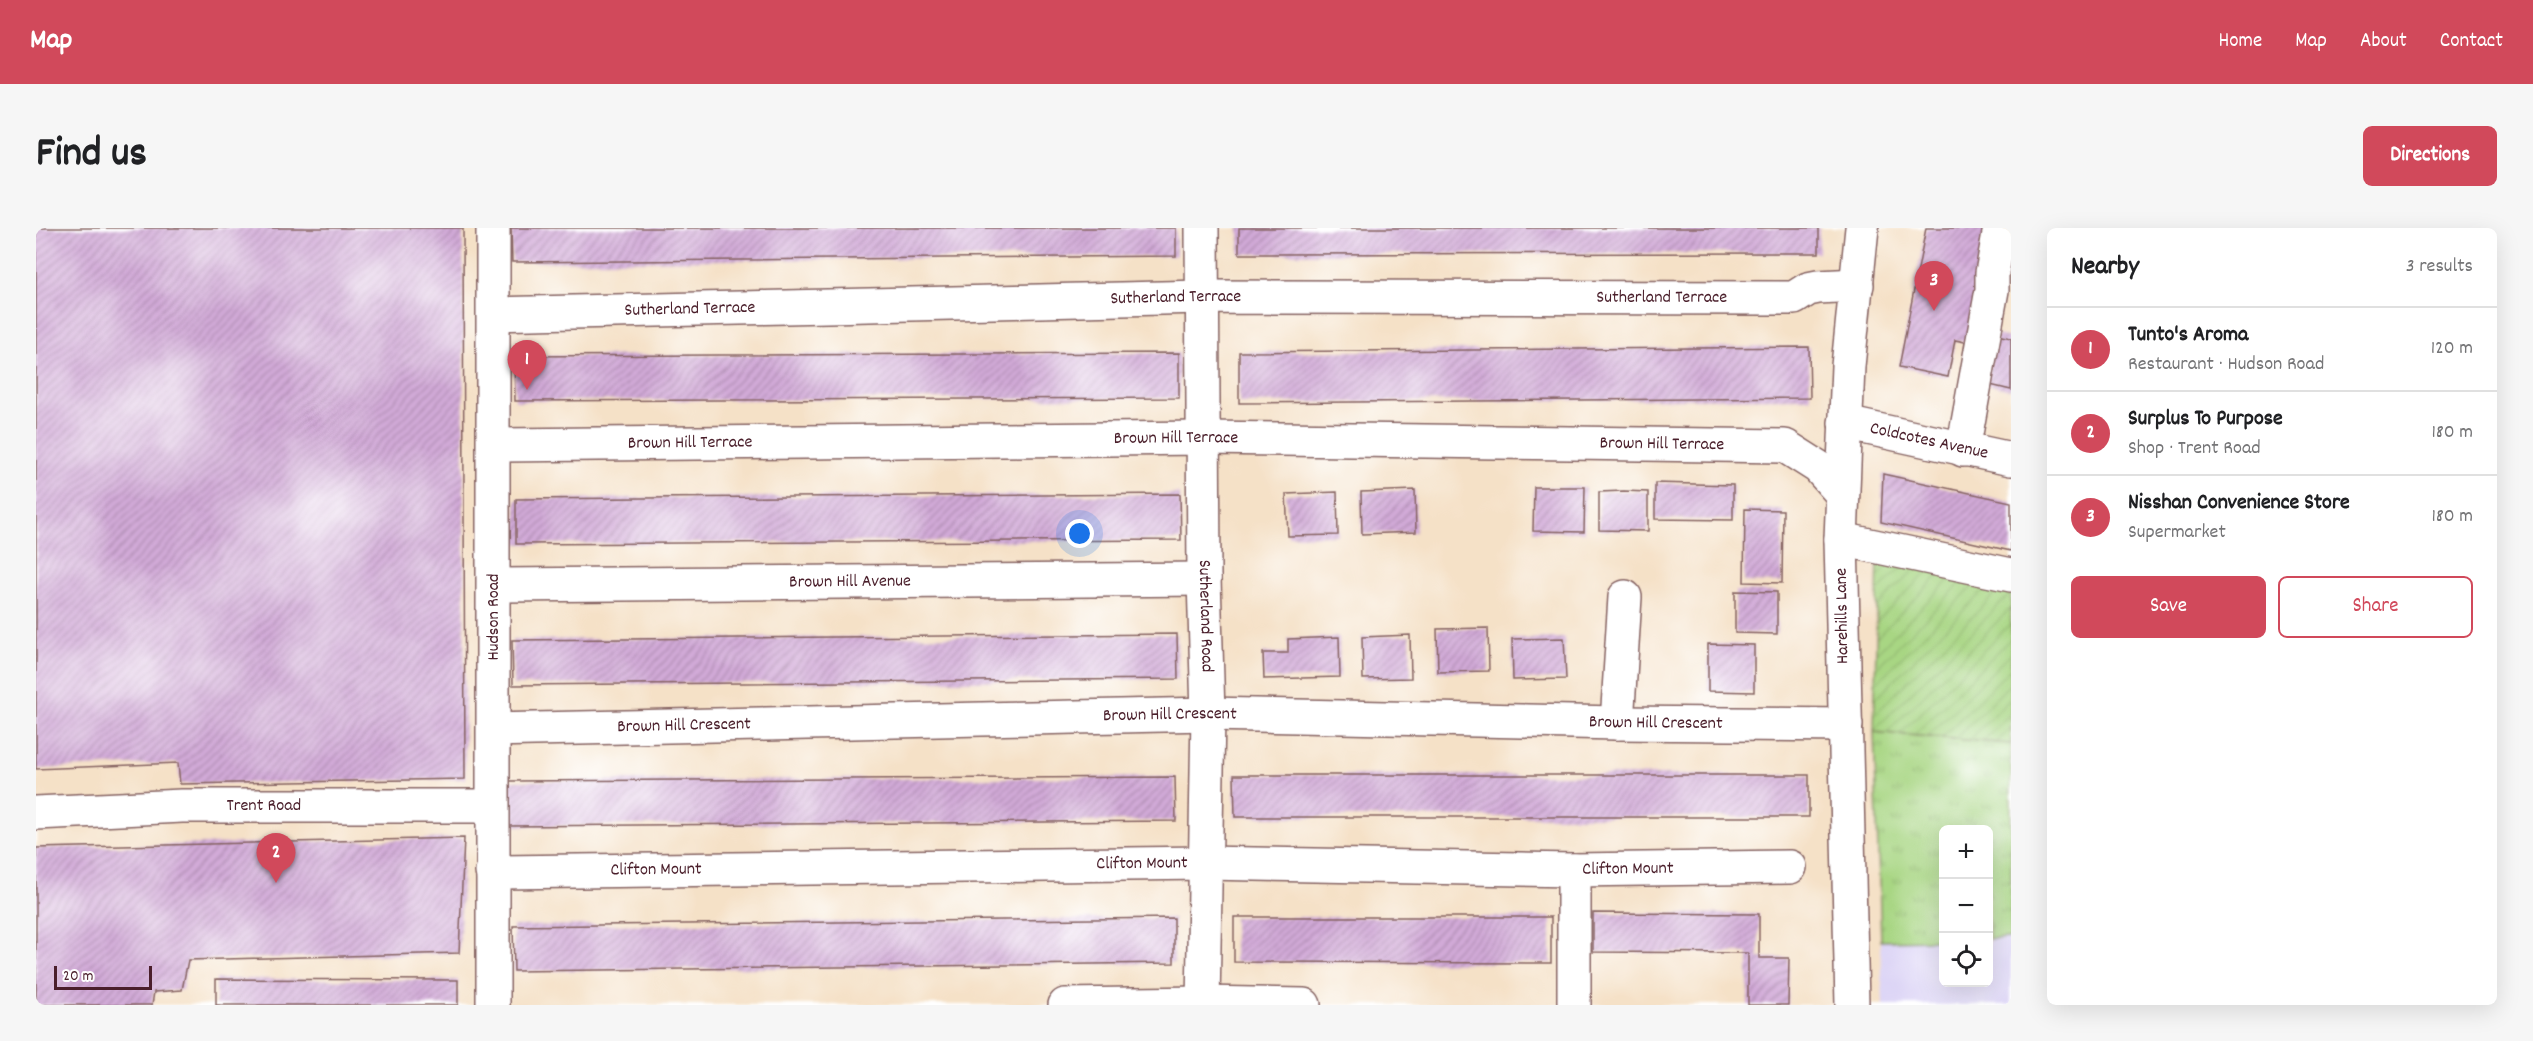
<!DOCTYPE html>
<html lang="en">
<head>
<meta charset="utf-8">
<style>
	:root { --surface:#fff; --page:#f6f6f6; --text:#202124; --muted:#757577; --line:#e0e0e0; --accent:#d1495b }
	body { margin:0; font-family:Dekko,sans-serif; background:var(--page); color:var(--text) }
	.controls { position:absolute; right:18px; bottom:18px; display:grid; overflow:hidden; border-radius:9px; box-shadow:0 6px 24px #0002 }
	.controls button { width:54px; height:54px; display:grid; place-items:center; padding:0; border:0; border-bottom:2px solid var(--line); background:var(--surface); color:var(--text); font:30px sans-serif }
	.scale { position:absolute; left:18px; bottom:15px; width:98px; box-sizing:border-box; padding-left:6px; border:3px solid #4a1f2b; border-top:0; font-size:16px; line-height:21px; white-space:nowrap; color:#4a1f2b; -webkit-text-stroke:4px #fff; paint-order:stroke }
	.you { position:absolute; left:1044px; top:306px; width:21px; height:21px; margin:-15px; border:4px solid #fff; border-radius:50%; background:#1a73e8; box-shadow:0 0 0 9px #1a73e833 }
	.badge { display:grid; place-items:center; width:39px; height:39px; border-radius:50%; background:var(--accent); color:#fff; font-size:20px; font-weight:700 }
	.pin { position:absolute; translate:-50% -50px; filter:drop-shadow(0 2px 3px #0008) }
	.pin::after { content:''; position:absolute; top:32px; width:21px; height:18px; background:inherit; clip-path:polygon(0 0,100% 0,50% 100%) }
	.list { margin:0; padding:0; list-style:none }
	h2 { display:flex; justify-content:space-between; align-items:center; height:78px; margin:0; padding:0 24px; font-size:26px }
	h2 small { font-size:20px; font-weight:400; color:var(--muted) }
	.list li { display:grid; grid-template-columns:39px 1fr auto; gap:18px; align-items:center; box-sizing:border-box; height:84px; padding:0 24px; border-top:2px solid var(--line) }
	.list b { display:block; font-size:22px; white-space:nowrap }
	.list p { margin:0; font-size:20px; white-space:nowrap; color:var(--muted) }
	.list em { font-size:20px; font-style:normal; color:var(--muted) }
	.actions { display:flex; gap:12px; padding:18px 24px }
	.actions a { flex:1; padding:14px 0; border:2px solid var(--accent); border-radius:9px; text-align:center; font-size:21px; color:var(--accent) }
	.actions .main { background:var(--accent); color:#fff }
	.icon { flex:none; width:33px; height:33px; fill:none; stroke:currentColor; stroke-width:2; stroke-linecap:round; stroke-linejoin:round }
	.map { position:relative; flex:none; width:1975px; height:777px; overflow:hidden; border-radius:9px }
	header { display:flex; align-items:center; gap:36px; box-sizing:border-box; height:84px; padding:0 30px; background:var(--accent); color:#fff }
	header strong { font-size:28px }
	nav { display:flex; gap:33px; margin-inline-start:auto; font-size:21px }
	.intro { display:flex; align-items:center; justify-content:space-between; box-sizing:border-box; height:144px; padding:0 36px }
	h1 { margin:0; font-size:42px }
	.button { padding:15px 27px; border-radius:9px; background:var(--accent); color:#fff; font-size:21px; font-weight:700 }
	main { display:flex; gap:36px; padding:0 36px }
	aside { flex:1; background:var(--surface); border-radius:9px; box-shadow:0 6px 24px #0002 }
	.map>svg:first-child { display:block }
</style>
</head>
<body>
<header>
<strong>Map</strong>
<nav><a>Home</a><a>Map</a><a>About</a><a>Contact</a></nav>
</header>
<div class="intro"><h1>Find us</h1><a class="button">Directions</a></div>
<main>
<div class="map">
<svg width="1975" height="777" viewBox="0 0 1975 777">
	<defs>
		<pattern id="grass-tufts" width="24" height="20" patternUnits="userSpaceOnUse" patternTransform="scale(1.5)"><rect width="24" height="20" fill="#a8d683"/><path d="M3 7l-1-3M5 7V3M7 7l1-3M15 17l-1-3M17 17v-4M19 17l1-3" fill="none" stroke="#92b771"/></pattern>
		<pattern id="garden-furrows" width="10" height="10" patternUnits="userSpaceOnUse" patternTransform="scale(1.5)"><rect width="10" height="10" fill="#a8d683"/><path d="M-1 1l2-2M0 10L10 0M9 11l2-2" fill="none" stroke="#92b771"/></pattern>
		<pattern id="building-hatch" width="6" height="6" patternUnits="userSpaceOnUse" patternTransform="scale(1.5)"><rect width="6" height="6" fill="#d2aad8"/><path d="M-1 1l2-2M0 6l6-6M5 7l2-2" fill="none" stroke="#ac8aaf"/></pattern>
	</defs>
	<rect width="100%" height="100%" fill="#fff"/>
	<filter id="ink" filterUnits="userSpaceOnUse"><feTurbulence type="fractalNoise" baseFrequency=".0167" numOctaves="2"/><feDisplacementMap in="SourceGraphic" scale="12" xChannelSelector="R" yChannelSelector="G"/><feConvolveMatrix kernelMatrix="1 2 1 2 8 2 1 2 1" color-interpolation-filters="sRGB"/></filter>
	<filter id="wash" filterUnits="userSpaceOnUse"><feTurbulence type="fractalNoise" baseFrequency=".008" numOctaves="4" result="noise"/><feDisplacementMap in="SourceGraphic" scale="24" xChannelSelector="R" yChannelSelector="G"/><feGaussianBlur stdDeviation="1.35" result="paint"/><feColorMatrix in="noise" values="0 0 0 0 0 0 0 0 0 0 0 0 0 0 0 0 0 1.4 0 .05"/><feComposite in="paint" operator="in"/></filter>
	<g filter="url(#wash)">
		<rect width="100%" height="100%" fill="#f5e1c7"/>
		<path fill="#ddd5f6" d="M1975,710V777H1847L1845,713L1907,712L1908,754H1952L1953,711Z"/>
		<path fill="url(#grass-tufts)" stroke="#797a57" stroke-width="1.5" d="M1838,504L1975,516V710L1953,711L1952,602H1908L1907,712L1845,713Z"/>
		<path fill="url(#garden-furrows)" stroke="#797a57" stroke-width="1.5" d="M1842,327L1975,356V516L1838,504Z"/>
		<g id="blocks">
			<path fill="url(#building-hatch)" d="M0,0H427L429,551L144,556L142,535L0,541Z
				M475,0H1140V28L476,34Z
				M1203,0H1783V25L1203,26Z
				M1890,0H1956L1934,115L1919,112L1912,149L1863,139Z
				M1961,107L1975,110V162L1950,156Z
				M1773,119L1774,170L1203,175V124Z
				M1143,125V170L479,173L478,128Z
				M1847,246L1975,274V323L1845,294Z
				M1619,255L1697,257V292L1619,291Z
				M1498,259H1549L1548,304L1497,303Z
				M1379,262L1380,304L1326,306L1325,264Z
				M1588,263L1612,264V303L1563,302V264Z
				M1301,264L1302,307L1252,308L1250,266Z
				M1144,266L1145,312L480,316V271Z
				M1709,281L1747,282L1746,355L1708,354Z
				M1699,363L1741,364V406L1699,405Z
				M1452,400L1453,443L1402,444L1401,401Z
				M1141,406L1142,451L477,457L476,412Z
				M1374,407L1375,450L1327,451L1326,409Z
				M1303,409L1304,449L1228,451L1227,425H1252V411Z
				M1528,410L1530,451L1477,452L1476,411Z
				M1672,416L1718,417V464L1672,463Z
				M1198,547H1773V589H1199Z
				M1139,549L1140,593L473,598V553Z
				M428,610L423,725L152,732L146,762L118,764L116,777H0V620Z
				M1557,685L1723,686V730H1753L1752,777H1712V725L1557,724Z
				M1198,689H1515V735L1198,734Z
				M1138,690V735L478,743L477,698Z
				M180,751L422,752V777H180Z"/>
		</g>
	</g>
	<g filter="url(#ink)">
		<use href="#blocks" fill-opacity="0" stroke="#866362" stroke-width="1.5"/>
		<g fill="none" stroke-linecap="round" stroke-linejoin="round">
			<g stroke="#866362" stroke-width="36">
				<g id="minor">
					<path d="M457,0V777"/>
					<path id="s1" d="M1166,0L1168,351L1172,486L1167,777"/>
					<path id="s2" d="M458,86L1166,69L1758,70L1772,61L1782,59L1821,57"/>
					<path id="s3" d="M1809,195L1975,231"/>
					<path id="s4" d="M458,217L1169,210L1749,218L1782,239L1806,266"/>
					<path d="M1927,222L1956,62V45L1964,0"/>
					<path d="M1805,311L1975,347"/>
					<path id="s5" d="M458,357L1168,351"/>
					<path d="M1581,495L1589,369"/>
					<path id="s6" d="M458,502L1172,486L1581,495L1810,497"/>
					<path id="s7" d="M0,585L146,578H456"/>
					<path d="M1538,642V777"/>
					<path id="s8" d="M456,644L1170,635L1538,642L1754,639"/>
					<path d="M1029,777L1167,775L1268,777"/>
				</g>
			</g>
			<g stroke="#866362" stroke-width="36">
				<path id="major" d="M1816,777L1805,311L1812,138L1826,0"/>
			</g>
			<use href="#minor" stroke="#fff" stroke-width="33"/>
			<use href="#major" stroke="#fff" stroke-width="33"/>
		</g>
	</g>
	<g text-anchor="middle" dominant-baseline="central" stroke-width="4.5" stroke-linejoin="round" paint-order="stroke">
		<g font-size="18" fill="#4a1f2b" stroke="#fff">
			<text stroke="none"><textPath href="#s2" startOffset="682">Sutherland Terrace</textPath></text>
			<text stroke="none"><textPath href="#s2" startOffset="1168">Sutherland Terrace</textPath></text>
			<text stroke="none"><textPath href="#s2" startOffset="196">Sutherland Terrace</textPath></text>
			<text stroke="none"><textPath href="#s4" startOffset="682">Brown Hill Terrace</textPath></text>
			<text stroke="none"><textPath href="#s3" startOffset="86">Coldcotes Avenue</textPath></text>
			<text stroke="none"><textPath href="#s4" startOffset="196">Brown Hill Terrace</textPath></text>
			<text stroke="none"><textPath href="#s4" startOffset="1168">Brown Hill Terrace</textPath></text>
			<text stroke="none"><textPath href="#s5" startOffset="356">Brown Hill Avenue</textPath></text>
			<text transform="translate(1807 388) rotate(-91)">Harehills Lane</text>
			<text transform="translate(458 389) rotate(-90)">Hudson Road</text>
			<text stroke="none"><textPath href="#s1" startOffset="388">Sutherland Road</textPath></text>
			<text stroke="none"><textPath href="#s6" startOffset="676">Brown Hill Crescent</textPath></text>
			<text stroke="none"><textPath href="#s6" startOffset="1162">Brown Hill Crescent</textPath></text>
			<text stroke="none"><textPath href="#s6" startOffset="190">Brown Hill Crescent</textPath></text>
			<text stroke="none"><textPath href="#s7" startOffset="228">Trent Road</textPath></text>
			<text stroke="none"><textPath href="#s8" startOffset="650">Clifton Mount</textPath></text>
			<text stroke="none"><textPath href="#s8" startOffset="1136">Clifton Mount</textPath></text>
			<text stroke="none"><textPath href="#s8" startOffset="164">Clifton Mount</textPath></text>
		</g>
	</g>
</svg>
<div class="controls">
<button>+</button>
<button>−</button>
<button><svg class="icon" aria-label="locate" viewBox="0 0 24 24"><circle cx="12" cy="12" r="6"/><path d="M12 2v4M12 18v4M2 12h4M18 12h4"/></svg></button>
</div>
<div class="scale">20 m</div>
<div class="you"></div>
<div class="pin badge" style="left:491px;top:162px">1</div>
<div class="pin badge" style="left:240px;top:655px">2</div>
<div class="pin badge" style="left:1898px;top:83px">3</div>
</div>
<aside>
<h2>Nearby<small>3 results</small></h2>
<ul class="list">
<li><span class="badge">1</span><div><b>Tunto's Aroma</b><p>Restaurant · Hudson Road</p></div><em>120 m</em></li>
<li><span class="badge">2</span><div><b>Surplus To Purpose</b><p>Shop · Trent Road</p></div><em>180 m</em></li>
<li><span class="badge">3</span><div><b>Nisshan Convenience Store</b><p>Supermarket</p></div><em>180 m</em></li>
</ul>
<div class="actions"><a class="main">Save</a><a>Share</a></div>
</aside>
</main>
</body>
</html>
